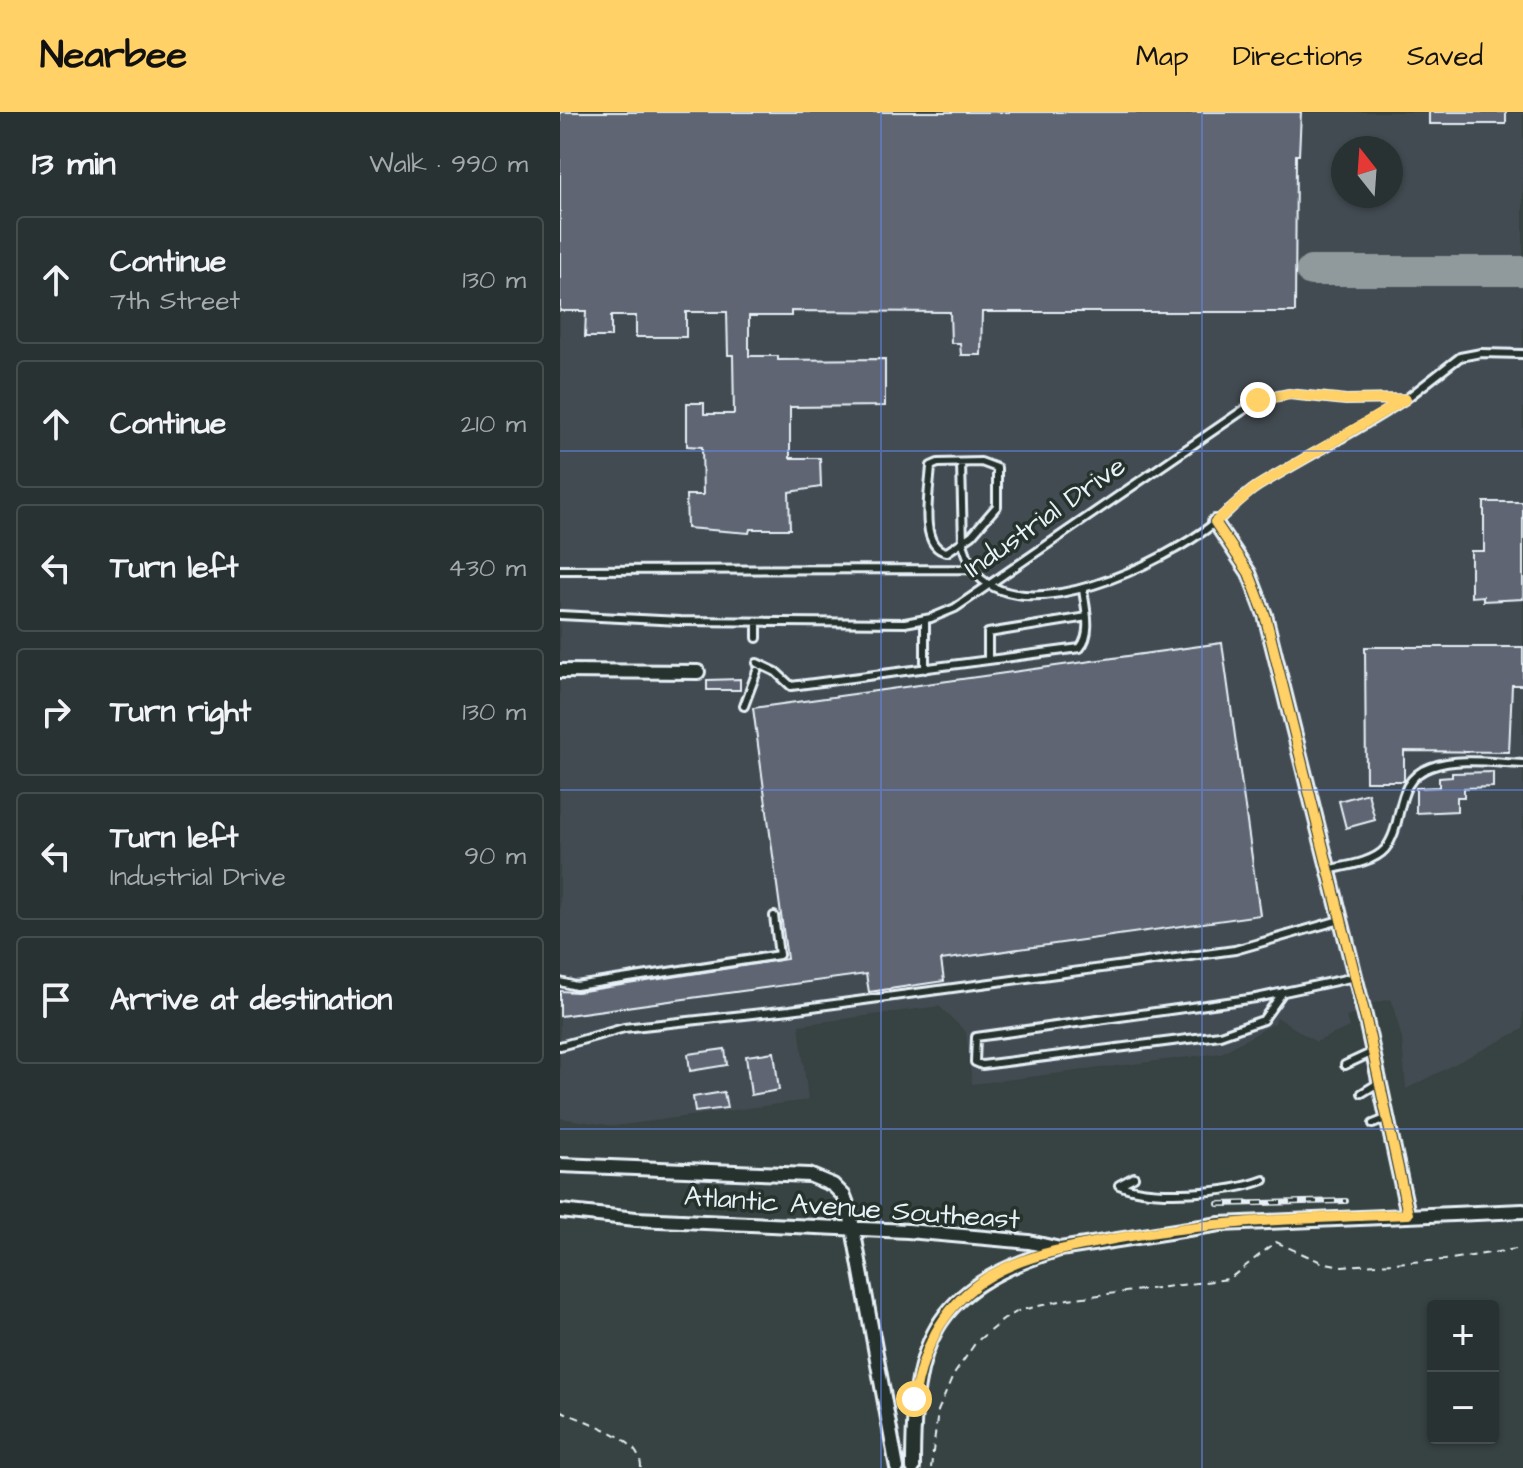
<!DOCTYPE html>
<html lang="en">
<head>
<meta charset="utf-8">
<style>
	:root { --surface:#293232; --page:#313a3a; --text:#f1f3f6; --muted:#a5aaac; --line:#454d4d; --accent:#ffd166 }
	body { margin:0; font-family:"Architects Daughter",sans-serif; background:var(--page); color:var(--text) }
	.controls { position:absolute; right:24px; bottom:24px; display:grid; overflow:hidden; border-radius:8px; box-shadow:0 2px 6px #0004 }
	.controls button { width:72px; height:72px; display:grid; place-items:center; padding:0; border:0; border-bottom:2px solid var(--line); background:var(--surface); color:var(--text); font:40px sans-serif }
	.compass { position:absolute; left:771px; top:24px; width:72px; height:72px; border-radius:50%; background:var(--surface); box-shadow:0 2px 6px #0004; rotate:343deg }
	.stop { position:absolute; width:24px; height:24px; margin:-18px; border:6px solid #ffd166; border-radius:50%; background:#fff }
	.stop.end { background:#ffd166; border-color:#fff; box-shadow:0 2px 8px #0008 }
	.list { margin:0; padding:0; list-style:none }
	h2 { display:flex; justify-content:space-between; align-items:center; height:104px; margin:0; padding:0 32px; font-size:34px }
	h2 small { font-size:26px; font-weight:400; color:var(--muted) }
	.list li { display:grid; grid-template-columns:52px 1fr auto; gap:24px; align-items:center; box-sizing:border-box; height:128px; margin:0 16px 16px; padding:0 16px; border:2px solid var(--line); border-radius:8px }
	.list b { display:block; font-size:30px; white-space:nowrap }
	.list p { margin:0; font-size:26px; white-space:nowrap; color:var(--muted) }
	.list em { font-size:26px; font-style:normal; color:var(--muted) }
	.icon { flex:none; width:44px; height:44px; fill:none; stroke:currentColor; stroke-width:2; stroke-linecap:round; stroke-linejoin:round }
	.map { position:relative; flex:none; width:963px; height:1356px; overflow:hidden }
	header { display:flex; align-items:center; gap:48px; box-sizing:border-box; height:112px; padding:0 40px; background:var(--accent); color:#111 }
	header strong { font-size:38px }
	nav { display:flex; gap:44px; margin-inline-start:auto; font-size:28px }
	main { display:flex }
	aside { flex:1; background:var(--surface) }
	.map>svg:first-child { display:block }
</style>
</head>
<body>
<header>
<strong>Nearbee</strong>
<nav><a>Map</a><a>Directions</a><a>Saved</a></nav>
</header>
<main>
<aside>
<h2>13 min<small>Walk · 990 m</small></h2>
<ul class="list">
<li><svg class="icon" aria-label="ahead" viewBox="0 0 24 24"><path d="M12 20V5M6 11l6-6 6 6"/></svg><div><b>Continue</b><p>7th Street</p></div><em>130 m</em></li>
<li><svg class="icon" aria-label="ahead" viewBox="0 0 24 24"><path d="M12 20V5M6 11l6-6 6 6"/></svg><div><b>Continue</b></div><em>210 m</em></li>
<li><svg class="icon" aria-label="left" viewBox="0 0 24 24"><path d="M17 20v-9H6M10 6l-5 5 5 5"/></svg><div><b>Turn left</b></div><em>430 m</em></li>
<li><svg class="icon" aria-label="right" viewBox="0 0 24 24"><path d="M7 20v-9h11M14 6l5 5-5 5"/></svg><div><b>Turn right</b></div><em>130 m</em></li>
<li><svg class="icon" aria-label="left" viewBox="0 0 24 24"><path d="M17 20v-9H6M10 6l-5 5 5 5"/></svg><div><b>Turn left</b><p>Industrial Drive</p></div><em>90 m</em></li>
<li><svg class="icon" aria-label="arrive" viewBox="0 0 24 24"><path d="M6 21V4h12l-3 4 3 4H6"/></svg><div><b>Arrive at destination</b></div></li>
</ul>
</aside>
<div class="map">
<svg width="963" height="1356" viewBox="0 0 963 1356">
	<rect width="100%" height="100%" fill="#374242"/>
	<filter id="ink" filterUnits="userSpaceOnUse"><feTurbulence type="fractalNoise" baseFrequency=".0125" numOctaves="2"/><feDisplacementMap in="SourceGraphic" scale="16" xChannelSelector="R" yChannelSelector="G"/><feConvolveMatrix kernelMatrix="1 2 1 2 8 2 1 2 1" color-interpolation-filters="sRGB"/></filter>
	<g filter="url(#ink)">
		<path fill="#434c51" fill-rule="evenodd" d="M0,0H963V917L846,977L842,927L831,887L801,894V901L786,905L789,915L756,930L717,905L715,911L661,941L412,972L406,920L379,894L239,913L248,988L55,1014L0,1006ZM783,36H831V84H783Z"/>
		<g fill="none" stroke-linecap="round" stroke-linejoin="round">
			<path stroke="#909a9d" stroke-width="30" d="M751,159H963"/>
		</g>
		<path fill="#5e6573" stroke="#e8f1f8" stroke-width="2" d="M0,0H741L739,43H736L735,200H422L421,243H401L400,231H391L390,200L231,199V204H189V244H218V248L325,247V294L230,295V346H260L261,375L229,380L230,417H190L189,421L127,416L126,383H143L142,335L127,334V291H144V302H174L173,243H168L167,200H126V225H76V204H51V225H25L26,199H0Z
			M869,0H946V12H869Z
			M924,390H963V487L923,489V484L911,485V439H924Z
			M662,531L700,803L381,848L384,869L309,880L306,862L0,904V879L17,880L227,847L193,596Z
			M805,535H963V573H952L949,640L844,639V669H806Z
			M180,567V578H147V568Z
			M933,660V675L904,676V685H897V699L856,701V676L879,675V666L892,665V661Z
			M808,681L815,708L786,716L779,689Z
			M165,937L167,953L130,959L128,942Z
			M214,940L219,978L191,983L186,944Z
			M164,980L167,996L135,1000L133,985Z"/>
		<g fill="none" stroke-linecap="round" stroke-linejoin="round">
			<g stroke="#e8f1f8" stroke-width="12">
				<path id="lane" d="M378,351L421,350L437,356V394L412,423L387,440C357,436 370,376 371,354Z
					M401,351L403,432L412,457
					M0,458L412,457C461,523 607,449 656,410C670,398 682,384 698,374C747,344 798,319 846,287
					M0,503L120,509L345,511L371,506L395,496L698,288L729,282L786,288L846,287L900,245L921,241L963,242
					M197,510V526
					M428,548V521L527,505
					M197,551L216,560L231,574L520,536C533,521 525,495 523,477
					M365,557V507
					M184,594L197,559
					M767,758C784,754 813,751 825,737C846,711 832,668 871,655C899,645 934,651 963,652
					M0,870L16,874L219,843L214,804
					M723,880L703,908L660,923L422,953L415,950L416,925L696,886L795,865
					M0,934L64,916L230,898L675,838L780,808
					M785,953L813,940
					M802,981L820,970
					M813,1012L828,1006
					M559,1073C592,1087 670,1081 704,1068
					M559,1073L574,1065"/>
			</g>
			<g stroke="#e8f1f8" stroke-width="18">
				<path id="street" d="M655,410L689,461L705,503L806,908L848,1102
					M0,559L138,560
					M0,1053L249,1063L273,1073L284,1084L290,1100L337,1356
					M0,1099L76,1107L348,1119L469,1130L500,1137L660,1112L963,1099
					M353,1356C353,1232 370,1177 497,1138"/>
			</g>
			<path stroke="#e8f1f8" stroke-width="2" stroke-dasharray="8 6" stroke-linecap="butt" d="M0,1298C24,1311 81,1323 81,1356
				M371,1356L378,1299L393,1264L416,1230L443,1208L458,1199L508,1187L669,1167L716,1130L761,1150L782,1154L885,1148L963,1136"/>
			<use href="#lane" stroke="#26332d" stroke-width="6"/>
			<use href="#street" stroke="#26332d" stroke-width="12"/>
			<g stroke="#e8f1f8" stroke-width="6">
				<path id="rail" d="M658,1092L786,1089"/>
			</g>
			<use href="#rail" stroke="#26332d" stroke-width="3" stroke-dasharray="9" stroke-linecap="butt"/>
		</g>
	</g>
	<g fill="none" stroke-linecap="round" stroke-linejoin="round" filter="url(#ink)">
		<path stroke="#ffd166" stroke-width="10" d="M354,1287C362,1239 381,1198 422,1169C457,1145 502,1137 543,1129C643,1109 746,1106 848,1102L806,908L705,503L689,461L655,410L696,375L846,287L786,288L729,282L698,288"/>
	</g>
	<path fill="none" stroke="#6487e3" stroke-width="2" stroke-opacity="0.55" d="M321,0V1356M642,0V1356M0,339H963M0,678H963M0,1017H963"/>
	<g text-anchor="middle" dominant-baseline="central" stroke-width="7" stroke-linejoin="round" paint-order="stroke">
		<g font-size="28" fill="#e8f1f8" stroke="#26332d">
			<text transform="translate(485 405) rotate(-35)">Industrial Drive</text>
			<text transform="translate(292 1096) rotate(4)">Atlantic Avenue Southeast</text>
		</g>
	</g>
</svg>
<div class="controls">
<button>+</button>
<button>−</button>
</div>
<svg class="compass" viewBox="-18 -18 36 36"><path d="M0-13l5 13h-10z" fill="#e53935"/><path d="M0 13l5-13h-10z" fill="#a5aaac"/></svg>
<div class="stop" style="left:354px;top:1287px"></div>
<div class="stop end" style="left:698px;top:288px"></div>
</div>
</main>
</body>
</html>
